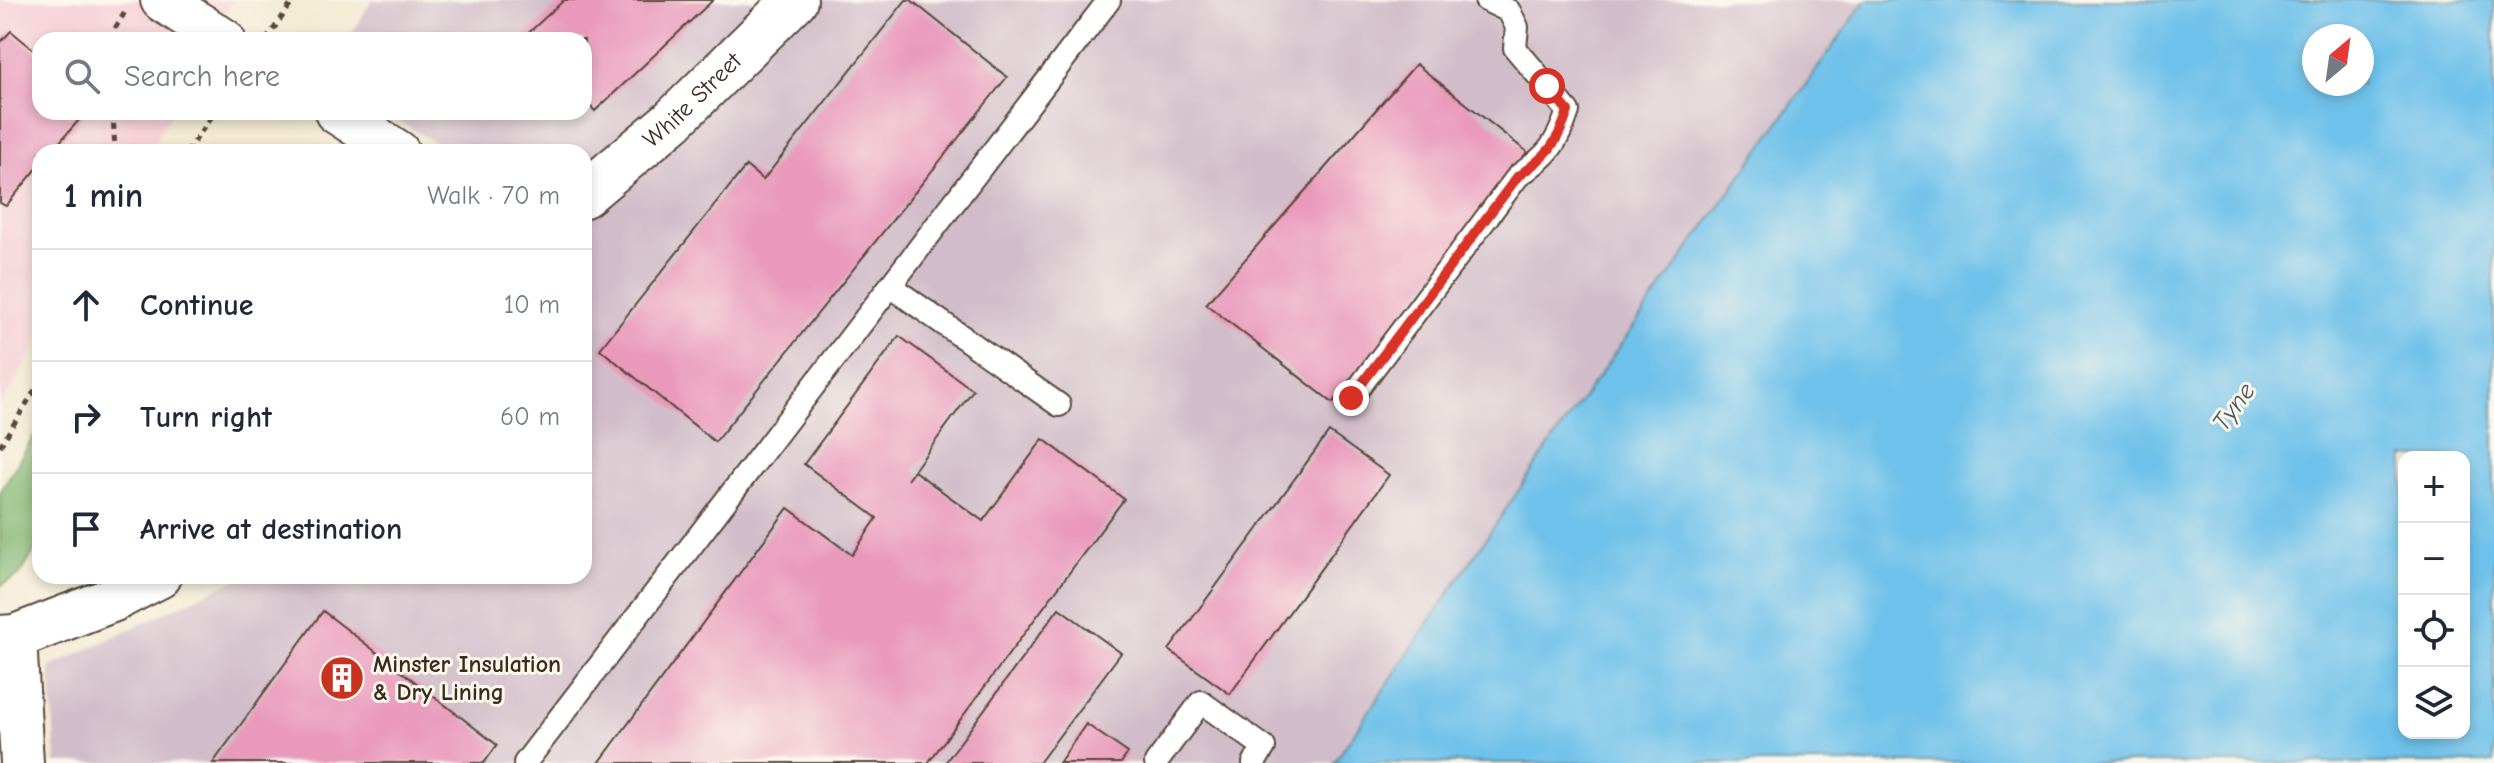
<!DOCTYPE html>
<html lang="en">
<head>
<meta charset="utf-8">
<style>
	:root { --surface:#fff; --page:#f2f2f3; --text:#1f2937; --muted:#747a83; --line:#e0e1e3 }
	body { margin:0; font-family:"Comic Neue",sans-serif; background:var(--page); color:var(--text) }
	.controls { position:absolute; right:24px; bottom:24px; display:grid; overflow:hidden; border-radius:16px; box-shadow:0 4px 12px #0003 }
	.controls button { width:72px; height:72px; display:grid; place-items:center; padding:0; border:0; border-bottom:2px solid var(--line); background:var(--surface); color:var(--text); font:40px sans-serif }
	.compass { position:absolute; left:2302px; top:24px; width:72px; height:72px; border-radius:50%; background:var(--surface); box-shadow:0 4px 12px #0003; rotate:29deg }
	.stop { position:absolute; width:24px; height:24px; margin:-18px; border:6px solid #d93025; border-radius:50%; background:#fff }
	.stop.end { background:#d93025; border-color:#fff; box-shadow:0 2px 8px #0008 }
	.list { margin:0; padding:0; list-style:none }
	h2 { display:flex; justify-content:space-between; align-items:center; height:104px; margin:0; padding:0 32px; font-size:34px }
	h2 small { font-size:26px; font-weight:400; color:var(--muted) }
	.list li { display:grid; grid-template-columns:52px 1fr auto; gap:24px; align-items:center; box-sizing:border-box; height:112px; padding:0 32px; border-top:2px solid var(--line) }
	.list b { display:block; font-size:30px; white-space:nowrap }
	.list em { font-size:26px; font-style:normal; color:var(--muted) }
	.icon { flex:none; width:44px; height:44px; fill:none; stroke:currentColor; stroke-width:2; stroke-linecap:round; stroke-linejoin:round }
	.map { position:relative; flex:none; width:2494px; height:763px; overflow:hidden }
	.search { position:absolute; background:var(--surface); box-shadow:0 4px 12px #0003; left:32px; top:32px; width:560px; height:88px; display:flex; align-items:center; gap:20px; box-sizing:border-box; padding:0 28px; border-radius:24px; color:var(--muted); font-size:30px }
	.panel { position:absolute; background:var(--surface); box-shadow:0 4px 12px #0003; left:32px; top:144px; width:560px; height:440px; border-radius:24px }
	.map>svg:first-child { display:block }
</style>
</head>
<body>
<div class="map">
<svg width="2494" height="763" viewBox="0 0 2494 763">
	<rect width="100%" height="100%" fill="#fbf7ec"/>
	<filter id="ink" filterUnits="userSpaceOnUse"><feTurbulence type="fractalNoise" baseFrequency=".0125" numOctaves="2"/><feDisplacementMap in="SourceGraphic" scale="16" xChannelSelector="R" yChannelSelector="G"/><feConvolveMatrix kernelMatrix="1 2 1 2 8 2 1 2 1" color-interpolation-filters="sRGB"/></filter>
	<filter id="wash" filterUnits="userSpaceOnUse"><feTurbulence type="fractalNoise" baseFrequency=".006" numOctaves="4" result="noise"/><feDisplacementMap in="SourceGraphic" scale="32" xChannelSelector="R" yChannelSelector="G"/><feGaussianBlur stdDeviation="1.8" result="paint"/><feColorMatrix in="noise" values="0 0 0 0 0 0 0 0 0 0 0 0 0 0 0 0 0 1.4 0 .05"/><feComposite in="paint" operator="in"/></filter>
	<g filter="url(#wash)">
		<rect width="100%" height="100%" fill="#f3e9d0"/>
		<path fill="#f6cfd6" d="M0,0H233L211,40H40V112H172L149,152H40V339L0,407Z"/>
		<path fill="#d1bdc9" d="M372,0H1866L1424,629L1337,763H56L50,667L242,576H584V152H450L384,112H584V40H348Z"/>
		<path fill="#82b672" stroke="#5e7048" stroke-width="2" d="M40,426V542L20,575L0,586V492Z"/>
		<path fill="#6ec1ea" stroke="#547684" stroke-width="2" fill-rule="evenodd" d="M1866,0H2494V763H1334L1546,450ZM2314,36H2362V84H2314ZM2404,457H2464V733H2404Z"/>
		<g id="blocks">
			<path fill="#e99abb" d="M564,0H713L595,111L584,100V40H527L524,37Z
				M906,0H911L1007,77L715,442L600,349L746,166L763,180Z
				M11,31L40,55V112H86L51,152H40V165L6,206L0,203V43Z
				M1416,64L1527,152L1333,403L1206,304Z
				M899,336L973,390L907,480L914,471L983,521L1043,439L1124,499L928,763H599L788,508L852,555L877,518L804,464Z
				M1329,432L1389,475L1230,694L1169,650Z
				M1059,608L1121,653L1039,763H945Z
				M323,611L497,745L484,763H213Z
				M1086,724L1128,753L1121,763H1059Z"/>
		</g>
	</g>
	<g filter="url(#ink)">
		<use href="#blocks" fill-opacity="0" stroke="#574739" stroke-width="2"/>
		<g fill="none" stroke-linecap="round" stroke-linejoin="round">
			<g stroke="#574739" stroke-width="26">
				<path id="service" d="M890,286L1059,405
					M1351,398L1518,176C1547,156 1557,145 1568,111L1515,48L1517,27L1509,11L1486,0
					M525,763L1109,0
					M1156,763L1201,702L1264,747L1254,763"/>
			</g>
			<g stroke="#574739" stroke-width="46">
				<path id="minor" d="M162,0L224,40
					M336,112L398,152
					M15,637L22,763"/>
			</g>
			<g stroke="#574739" stroke-width="48">
				<g id="tertiary">
					<path id="s1" d="M584,195L672,121L795,0"/>
					<path d="M0,638L15,637L114,599L159,576"/>
				</g>
			</g>
			<path stroke="#574739" stroke-width="5" stroke-dasharray="6 6" stroke-linecap="butt" d="M113,40L114,30L125,12
				M266,40L294,0
				M113,112L115,152
				M187,152L215,112
				M0,446L40,382"/>
			<use href="#service" stroke="#fff" stroke-width="22"/>
			<use href="#minor" stroke="#fff" stroke-width="42"/>
			<use href="#tertiary" stroke="#fff" stroke-width="44"/>
		</g>
	</g>
	<g fill="none" stroke-linecap="round" stroke-linejoin="round" filter="url(#ink)">
		<path stroke="#d93025" stroke-width="10" d="M1351,398L1518,176C1547,156 1557,145 1568,111L1547,86"/>
	</g>
	<defs>
		<g id="building-disc" transform="scale(2.3)"><circle r="9.5" fill="#c8321e" stroke="#fbf7ec"/><path d="M-4-6H4V6H1V3H-1V6H-4ZM-2.5-4.3h1.7v1.8h-1.7ZM.8-4.3h1.7v1.8H.8ZM-2.5-1h1.7V.8h-1.7ZM.8-1h1.7V.8H.8Z" fill="#fff"/></g>
	</defs>
	<g fill-rule="evenodd">
		<use href="#building-disc" x="342" y="678"/>
	</g>
	<g text-anchor="middle" dominant-baseline="central" stroke-width="6" stroke-linejoin="round" paint-order="stroke">
		<g font-size="24" fill="#3b2a1e" stroke="#fbf7ec">
			<text stroke="none"><textPath href="#s1" startOffset="144">White Street</textPath></text>
		</g>
		<g font-size="24" font-weight="bold" fill="#3b2a1e" stroke="#fbf7ec" text-anchor="start">
			<text x="373" y="664">Minster Insulation<tspan x="373" dy="28">&amp; Dry Lining</tspan></text>
		</g>
		<g font-size="26" font-style="italic" fill="#4a575b" stroke="#fbf7ec">
			<text transform="translate(2234 407) rotate(-54)">Tyne</text>
		</g>
	</g>
</svg>
<div class="controls">
<button>+</button>
<button>−</button>
<button><svg class="icon" aria-label="locate" viewBox="0 0 24 24"><circle cx="12" cy="12" r="6"/><path d="M12 2v4M12 18v4M2 12h4M18 12h4"/></svg></button>
<button><svg class="icon" aria-label="layers" viewBox="0 0 24 24"><path d="M12 4l9 5-9 5-9-5zM3 14l9 5 9-5"/></svg></button>
</div>
<svg class="compass" viewBox="-18 -18 36 36"><path d="M0-13l5 13h-10z" fill="#e53935"/><path d="M0 13l5-13h-10z" fill="#747a83"/></svg>
<div class="stop" style="left:1547px;top:86px"></div>
<div class="stop end" style="left:1351px;top:398px"></div>
<div class="search"><svg class="icon" aria-label="search" viewBox="0 0 24 24"><circle cx="10" cy="10" r="6"/><path d="M15 15l6 6"/></svg>Search here</div>
<section class="panel">
<h2>1 min<small>Walk · 70 m</small></h2>
<ul class="list">
<li><svg class="icon" aria-label="ahead" viewBox="0 0 24 24"><path d="M12 20V5M6 11l6-6 6 6"/></svg><div><b>Continue</b></div><em>10 m</em></li>
<li><svg class="icon" aria-label="right" viewBox="0 0 24 24"><path d="M7 20v-9h11M14 6l5 5-5 5"/></svg><div><b>Turn right</b></div><em>60 m</em></li>
<li><svg class="icon" aria-label="arrive" viewBox="0 0 24 24"><path d="M6 21V4h12l-3 4 3 4H6"/></svg><div><b>Arrive at destination</b></div></li>
</ul>
</section>
</div>
</body>
</html>
